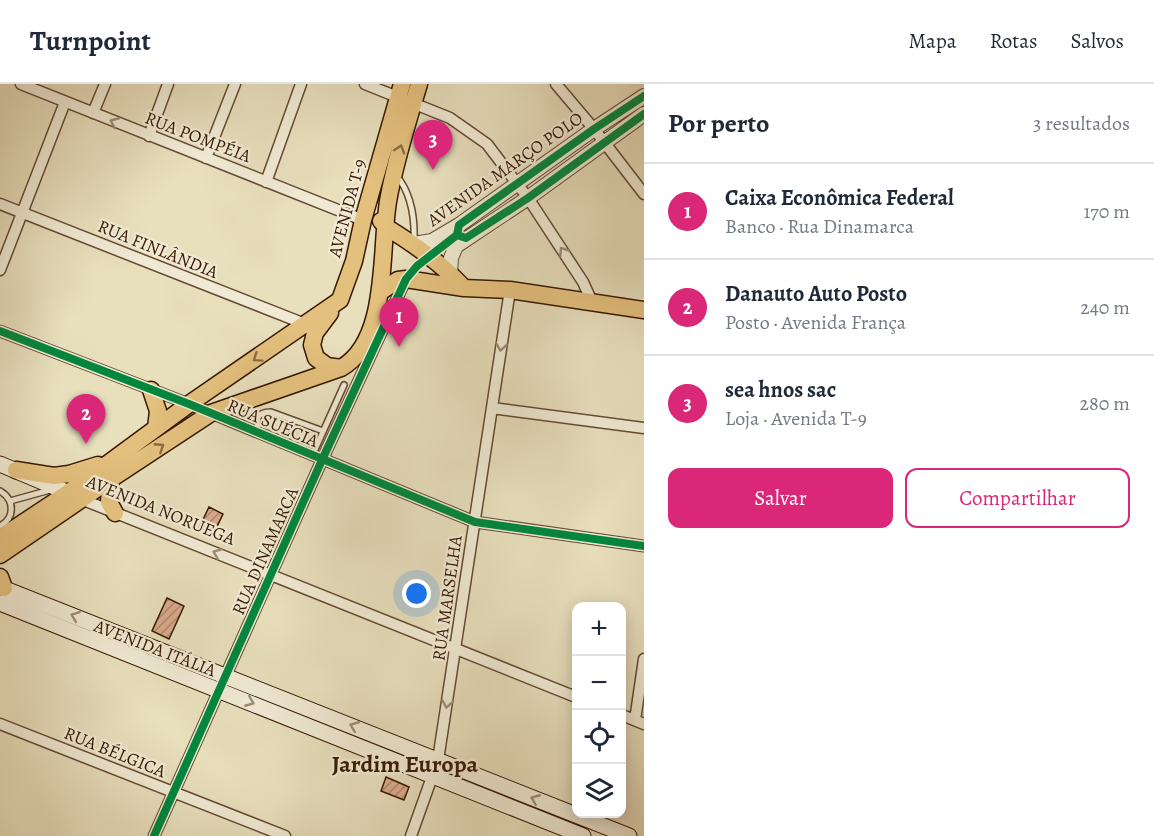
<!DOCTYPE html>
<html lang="pt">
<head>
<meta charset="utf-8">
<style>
	:root { --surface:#fff; --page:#f6f6f7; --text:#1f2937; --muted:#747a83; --line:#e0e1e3; --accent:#db2777 }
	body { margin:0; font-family:Alegreya,serif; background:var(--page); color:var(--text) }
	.controls { position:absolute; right:18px; bottom:18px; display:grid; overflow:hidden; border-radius:12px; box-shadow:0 3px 15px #0003 }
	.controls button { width:54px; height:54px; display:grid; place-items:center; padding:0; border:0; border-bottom:2px solid var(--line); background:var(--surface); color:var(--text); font:30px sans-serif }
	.you { position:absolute; left:417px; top:510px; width:21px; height:21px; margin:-15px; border:4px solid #fff; border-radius:50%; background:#1a73e8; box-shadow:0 0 0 9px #1a73e833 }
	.badge { display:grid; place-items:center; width:39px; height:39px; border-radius:50%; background:var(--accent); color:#fff; font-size:20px; font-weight:700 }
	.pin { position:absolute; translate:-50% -50px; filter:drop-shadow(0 2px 3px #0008) }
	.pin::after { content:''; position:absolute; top:32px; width:21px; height:18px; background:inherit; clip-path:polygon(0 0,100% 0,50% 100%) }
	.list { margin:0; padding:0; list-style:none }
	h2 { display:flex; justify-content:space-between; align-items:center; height:78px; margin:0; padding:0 24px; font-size:26px }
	h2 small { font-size:20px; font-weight:400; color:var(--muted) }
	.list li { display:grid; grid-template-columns:39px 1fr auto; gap:18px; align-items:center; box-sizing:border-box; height:96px; padding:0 24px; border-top:2px solid var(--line) }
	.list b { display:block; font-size:22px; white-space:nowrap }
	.list p { margin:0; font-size:20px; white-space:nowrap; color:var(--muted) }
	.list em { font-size:20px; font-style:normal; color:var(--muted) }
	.actions { display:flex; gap:12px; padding:18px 24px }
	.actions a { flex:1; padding:14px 0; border:2px solid var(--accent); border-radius:12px; text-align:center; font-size:21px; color:var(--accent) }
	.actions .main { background:var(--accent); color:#fff }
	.icon { flex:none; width:33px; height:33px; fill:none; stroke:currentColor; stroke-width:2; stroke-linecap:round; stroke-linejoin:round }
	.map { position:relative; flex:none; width:644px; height:752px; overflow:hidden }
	header { display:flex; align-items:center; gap:36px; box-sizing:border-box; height:84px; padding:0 30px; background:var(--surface); border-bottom:2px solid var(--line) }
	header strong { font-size:28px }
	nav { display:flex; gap:33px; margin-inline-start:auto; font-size:21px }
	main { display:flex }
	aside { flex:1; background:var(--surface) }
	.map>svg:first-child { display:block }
</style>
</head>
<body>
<header>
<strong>Turnpoint</strong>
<nav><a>Mapa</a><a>Rotas</a><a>Salvos</a></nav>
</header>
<main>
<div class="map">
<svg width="644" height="752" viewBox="0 0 644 752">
	<defs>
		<pattern id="building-hatch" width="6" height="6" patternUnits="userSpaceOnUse" patternTransform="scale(1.5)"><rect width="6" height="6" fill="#d9aa8c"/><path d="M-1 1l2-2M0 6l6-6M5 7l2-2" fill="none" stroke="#b18970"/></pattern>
	</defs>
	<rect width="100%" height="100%" fill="#e8dfbd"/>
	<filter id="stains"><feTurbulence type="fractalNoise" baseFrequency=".00333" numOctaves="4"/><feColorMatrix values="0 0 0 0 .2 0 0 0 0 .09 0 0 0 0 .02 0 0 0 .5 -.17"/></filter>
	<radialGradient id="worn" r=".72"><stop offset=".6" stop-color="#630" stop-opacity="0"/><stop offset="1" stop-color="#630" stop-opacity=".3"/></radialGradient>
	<path fill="url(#building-hatch)" stroke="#371803" stroke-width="1.5" d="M209,423L223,430L213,451L199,444Z
		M167,514L184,522L169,555L152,547Z
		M386,693L409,703L404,716L381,707Z"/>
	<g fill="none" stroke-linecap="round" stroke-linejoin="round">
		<g stroke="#634a32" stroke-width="8">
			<path id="service" d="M396,91C412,110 415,134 414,158
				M258,347C256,334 257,328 271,328L323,347
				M313,370L344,301
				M0,407C15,416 15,434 0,442
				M10,417L50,406"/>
		</g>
		<g stroke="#634a32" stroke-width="13">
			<path id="minor" d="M21,0L363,136
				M365,0L450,34L487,60L528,114L583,198L592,218
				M556,0L594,45L644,110
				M93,29L105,0
				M149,52L168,0
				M206,74L235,0
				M266,98L301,0
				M0,120L305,240
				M0,186L65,18
				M0,247L189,320L475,438L644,462
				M492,324L644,344
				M81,415L576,613
				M622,631L644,640
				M635,636L644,575
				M0,640L285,752
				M154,752L322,376L406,195
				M411,752L438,676L510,206"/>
		</g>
		<g stroke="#634a32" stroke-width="16">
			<path id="tertiary" d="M414,160L432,157L459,141L594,45L644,12
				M450,189L451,174L456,162L528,114L644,30"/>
		</g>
		<g stroke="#371803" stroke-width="17">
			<path id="secondary" d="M0,380L76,412
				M0,503L629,752
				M0,519L583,752"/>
		</g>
		<g stroke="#371803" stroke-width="19">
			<path id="primary" d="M381,137L386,143C415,161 441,179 464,204
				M380,208L398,196L406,195L464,204L510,206L644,226
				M330,229L315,249L312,261L316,274L327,282L341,284
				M151,306L158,327L156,344
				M16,386L54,392L69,390L98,381
				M111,395L109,418L115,429
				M0,454L68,409L189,320L340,216L354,177L363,136L402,0
				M0,471L111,395L211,329L341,284C391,256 379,160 389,112C396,74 408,37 419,0
				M0,493L4,504"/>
		</g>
		<use href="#service" stroke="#f0ead4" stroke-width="5"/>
		<use href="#minor" stroke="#f0ead4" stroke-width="10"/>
		<use href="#tertiary" stroke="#f0ead4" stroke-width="14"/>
		<use href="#secondary" stroke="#f0ead4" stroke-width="15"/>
		<use href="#primary" stroke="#e4c07e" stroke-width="16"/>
		<g stroke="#f0ead4" stroke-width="11">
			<path id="cycleway" d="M457,151L466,154L528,114L644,30
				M0,247L189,320L475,438L644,462
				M154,752L322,376L406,195L417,182L457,151L459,141L594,45L644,12"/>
		</g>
		<use href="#cycleway" stroke="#00873e" stroke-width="8"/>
	</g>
	<defs><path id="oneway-chevron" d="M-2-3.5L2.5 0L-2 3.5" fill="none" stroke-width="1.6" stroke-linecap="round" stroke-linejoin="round" transform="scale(1.5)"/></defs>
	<g stroke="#9d8c76">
		<use href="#oneway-chevron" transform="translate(114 38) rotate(-157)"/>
		<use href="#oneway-chevron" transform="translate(563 167) rotate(-123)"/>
		<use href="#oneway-chevron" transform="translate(501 263) rotate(99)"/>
		<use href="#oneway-chevron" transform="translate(217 469) rotate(-158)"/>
		<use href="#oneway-chevron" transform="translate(75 532) rotate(-159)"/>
		<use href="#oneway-chevron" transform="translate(250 618) rotate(22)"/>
		<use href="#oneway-chevron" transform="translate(447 620) rotate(99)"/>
		<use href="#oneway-chevron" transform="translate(354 642) rotate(-158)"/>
		<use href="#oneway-chevron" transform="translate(535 715) rotate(-158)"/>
	</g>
	<g stroke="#8e6c40">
		<use href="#oneway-chevron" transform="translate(400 65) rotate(-73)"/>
		<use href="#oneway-chevron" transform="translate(257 274) rotate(145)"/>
		<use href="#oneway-chevron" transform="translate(160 363) rotate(-33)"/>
	</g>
	<g text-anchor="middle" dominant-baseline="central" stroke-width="4.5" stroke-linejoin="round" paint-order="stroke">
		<g font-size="18" fill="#371803" stroke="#f0ead4">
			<text transform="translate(198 53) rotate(21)">RUA POMPÉIA</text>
			<text transform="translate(505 85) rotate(-35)">AVENIDA MARÇO POLO</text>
			<text transform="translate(347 124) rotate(-75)">AVENIDA T-9</text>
			<text transform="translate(158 165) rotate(22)">RUA FINLÂNDIA</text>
			<text transform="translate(273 339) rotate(23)">RUA SUÉCIA</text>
			<text transform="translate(161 426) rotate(22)">AVENIDA NORUEGA</text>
			<text transform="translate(265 467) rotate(-66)">RUA DINAMARCA</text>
			<text transform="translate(447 514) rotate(-82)">RUA MARSELHA</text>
			<text transform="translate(155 564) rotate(21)">AVENIDA ITÁLIA</text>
			<text transform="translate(115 668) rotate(22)">RUA BÉLGICA</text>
		</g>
		<g font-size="24" font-weight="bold" fill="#371803" stroke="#f0ead4">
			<text x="405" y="680">Jardim Europa</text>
		</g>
	</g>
	<rect width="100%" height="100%" filter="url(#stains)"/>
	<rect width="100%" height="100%" fill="url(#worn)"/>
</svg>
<div class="controls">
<button>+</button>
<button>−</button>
<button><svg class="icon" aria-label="locate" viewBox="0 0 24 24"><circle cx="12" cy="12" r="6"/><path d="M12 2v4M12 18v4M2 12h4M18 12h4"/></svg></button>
<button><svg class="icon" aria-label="layers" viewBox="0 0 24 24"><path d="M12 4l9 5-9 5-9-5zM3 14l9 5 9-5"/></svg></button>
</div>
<div class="you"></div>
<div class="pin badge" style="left:399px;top:263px">1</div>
<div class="pin badge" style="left:86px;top:360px">2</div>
<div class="pin badge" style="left:433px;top:86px">3</div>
</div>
<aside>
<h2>Por perto<small>3 resultados</small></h2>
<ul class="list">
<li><span class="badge">1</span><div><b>Caixa Econômica Federal</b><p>Banco · Rua Dinamarca</p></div><em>170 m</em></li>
<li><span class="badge">2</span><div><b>Danauto Auto Posto</b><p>Posto · Avenida França</p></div><em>240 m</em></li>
<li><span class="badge">3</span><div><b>sea hnos sac</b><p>Loja · Avenida T-9</p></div><em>280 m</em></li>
</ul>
<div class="actions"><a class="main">Salvar</a><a>Compartilhar</a></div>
</aside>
</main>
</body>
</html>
